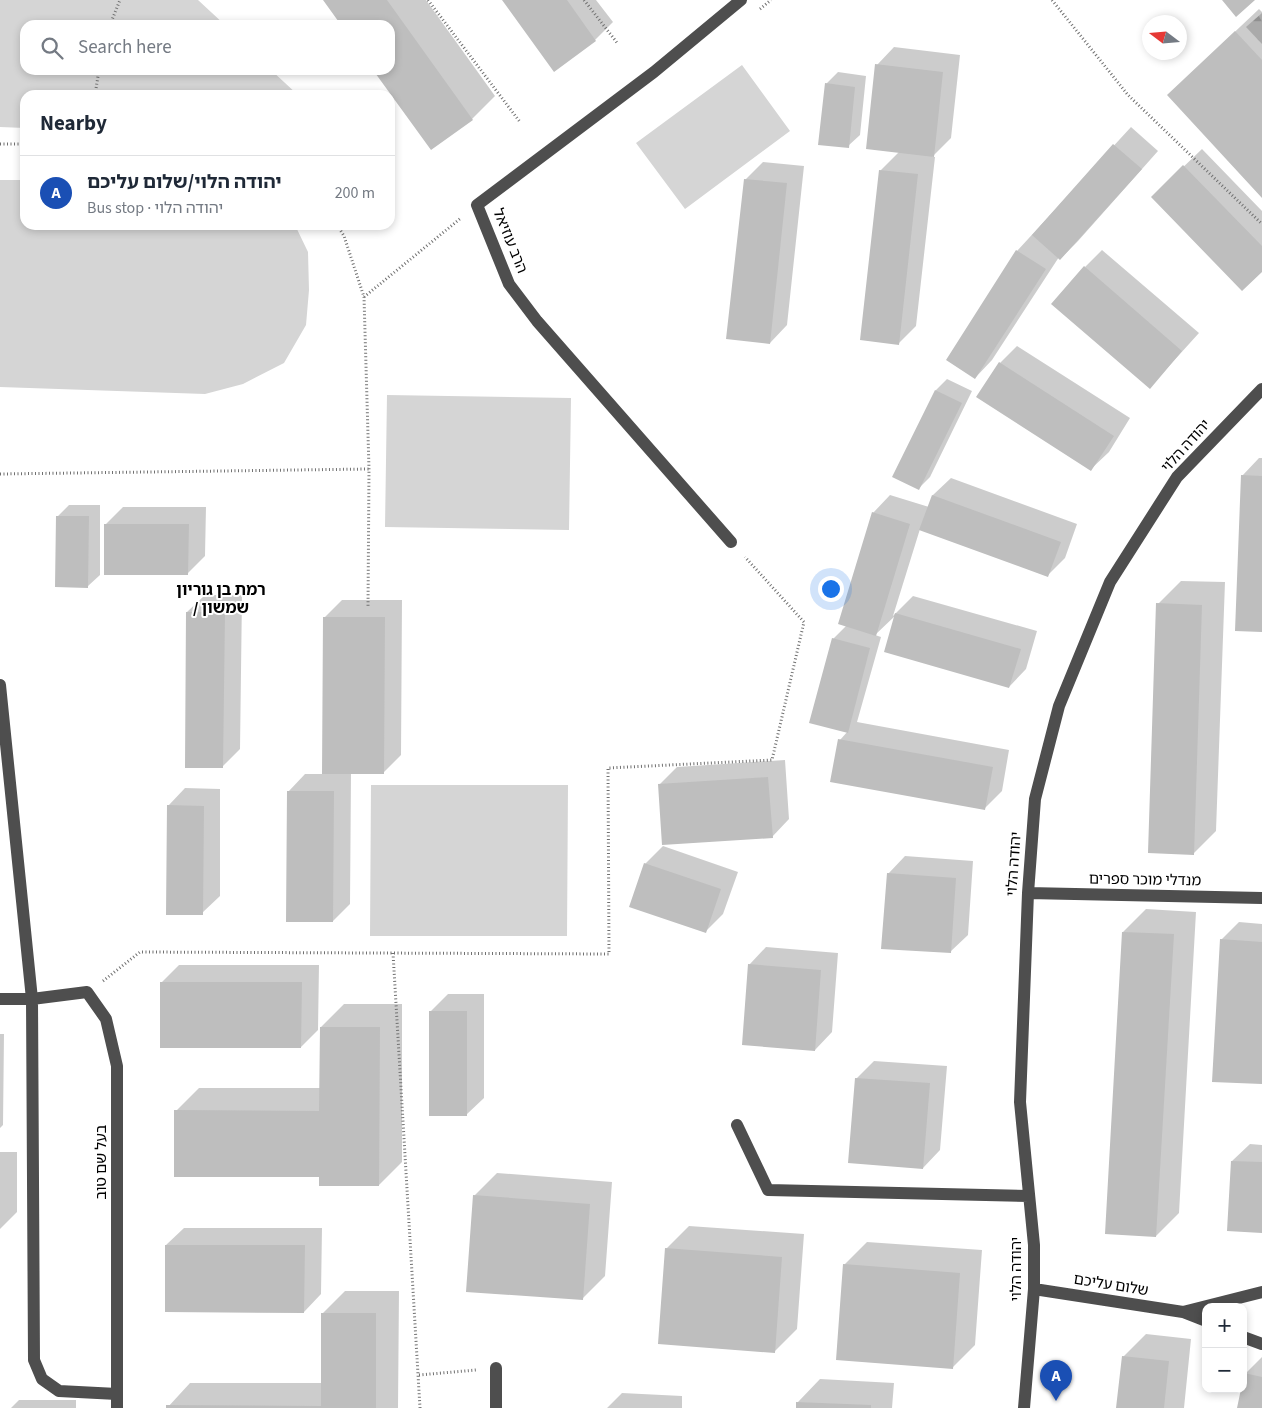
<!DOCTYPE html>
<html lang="en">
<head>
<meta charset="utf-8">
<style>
	:root { --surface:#fff; --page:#f6f6f7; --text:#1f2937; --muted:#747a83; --line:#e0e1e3; --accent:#d93025 }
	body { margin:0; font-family:"Source Sans 3","Noto Sans Hebrew",sans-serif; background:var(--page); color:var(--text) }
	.controls { position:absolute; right:15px; bottom:15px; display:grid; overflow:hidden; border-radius:10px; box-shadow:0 2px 8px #0003 }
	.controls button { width:45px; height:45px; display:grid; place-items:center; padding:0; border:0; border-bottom:1px solid var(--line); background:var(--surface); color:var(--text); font:25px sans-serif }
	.compass { position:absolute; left:1142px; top:15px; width:45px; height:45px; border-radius:50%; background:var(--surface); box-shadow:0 2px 8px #0003; rotate:286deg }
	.you { position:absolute; left:830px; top:588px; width:18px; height:18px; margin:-12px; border:4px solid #fff; border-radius:50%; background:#1a73e8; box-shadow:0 0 0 8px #1a73e833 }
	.badge { display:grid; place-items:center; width:32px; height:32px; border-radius:50%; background:var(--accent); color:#fff; font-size:16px; font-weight:700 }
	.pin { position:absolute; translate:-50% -41px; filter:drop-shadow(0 1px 2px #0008) }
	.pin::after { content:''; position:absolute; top:26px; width:18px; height:15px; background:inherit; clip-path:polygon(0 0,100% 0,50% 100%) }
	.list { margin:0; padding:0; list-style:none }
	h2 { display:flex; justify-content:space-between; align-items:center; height:65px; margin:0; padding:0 20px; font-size:21px }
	h2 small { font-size:16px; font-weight:400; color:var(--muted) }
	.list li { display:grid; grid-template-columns:32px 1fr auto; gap:15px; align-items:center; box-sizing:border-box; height:75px; padding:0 20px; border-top:1px solid var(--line) }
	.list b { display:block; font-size:19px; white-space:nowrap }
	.list p { margin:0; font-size:16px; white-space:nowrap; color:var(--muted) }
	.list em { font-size:16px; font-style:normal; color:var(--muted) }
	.icon { flex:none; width:28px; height:28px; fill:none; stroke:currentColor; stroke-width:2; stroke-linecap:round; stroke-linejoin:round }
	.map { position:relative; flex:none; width:1262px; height:1408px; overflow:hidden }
	.search { position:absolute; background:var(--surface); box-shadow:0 2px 8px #0003; left:20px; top:20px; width:375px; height:55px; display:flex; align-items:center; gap:12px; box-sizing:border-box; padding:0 18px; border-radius:15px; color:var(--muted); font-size:19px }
	.panel { position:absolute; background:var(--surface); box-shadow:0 2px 8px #0003; left:20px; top:90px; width:375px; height:140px; border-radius:15px }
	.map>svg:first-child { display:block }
</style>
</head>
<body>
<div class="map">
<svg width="1262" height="1408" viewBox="0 0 1262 1408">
	<defs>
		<pattern id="forest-firs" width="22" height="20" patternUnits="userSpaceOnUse" patternTransform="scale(1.25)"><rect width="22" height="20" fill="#d5d5d5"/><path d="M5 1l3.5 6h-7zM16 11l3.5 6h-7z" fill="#b5b5b5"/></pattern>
	</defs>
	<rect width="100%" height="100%" fill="#fff"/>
	<path fill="#d5d5d5" d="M0,0H198L225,25H25V70H271L298,95H25V128L0,127Z
		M742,65L790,131L685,209L636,143Z
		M0,180H25V225H295L308,252L309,290L306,325L284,363L243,384L205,394L0,387Z
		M387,395L571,398L569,530L385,527Z
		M371,785H568L567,936H370Z"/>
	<path fill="url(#forest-firs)" d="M1262,13V44L1246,27Z"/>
	<path fill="#0003" d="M324,0H426L495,96L472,119L431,149L375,70H390V25H342Z
		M504,0H596L613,22L595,40L554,70Z
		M1259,9L1262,12V196L1168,95Z
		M894,47L960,55L951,138L932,157H935L916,326L899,343L880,171L899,152L877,65Z
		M838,72L866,76L860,135L848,146L826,84Z
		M1131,127L1158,151L1078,241L1060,259L1059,257L992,360L975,378L1017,251Z
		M1202,149L1262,211V270L1152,197Z
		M763,162L804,166L787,325L770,343L745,180Z
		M1102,250L1199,333L1150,387L1085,267Z
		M1017,346L1130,418L1109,452L1091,469L1000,363Z
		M947,379L972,391L930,477L918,489L936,390Z
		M1259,458H1262V631L1242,476Z
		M951,478L1077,524L1065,558L1047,576L920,529L893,616L913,596L1037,631L1026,669L1009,687L896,615L875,635L881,637L857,722L1009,750L1002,791L984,809L840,740L848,731L833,639L846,626L873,513L890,495L929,507L933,495Z
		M69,505H100V575L88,586L57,517Z
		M123,507H206L205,556L188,573L106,524Z
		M1181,581L1225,582L1216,831L1193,854L1158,604Z
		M205,595H242L240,749L223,766L187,612Z
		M342,600H402L401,755L383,773H351L350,904L333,921L288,792L305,774H323L324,618Z
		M785,760L789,819L772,837L659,785L677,767Z
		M185,788L220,789V896L202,913L168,806Z
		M663,846L738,872L723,914L706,931L645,864Z
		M905,856L973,861L968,935L950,952L888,874Z
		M1146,909L1196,912L1179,1213L1156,1236L1123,932Z
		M1239,922L1262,924V1083L1221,940Z
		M766,947L838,953L832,1032L815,1050L749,965Z
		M179,965H319L318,1030L301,1047L162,982Z
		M448,994H484V1098L466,1115L431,1011Z
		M344,1004H402V1162L379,1185L176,1111L199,1088H321V1027Z
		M0,1034H4L3,1125L0,1128Z
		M874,1061L947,1066L940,1150L923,1168L856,1079Z
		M1250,1144L1262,1145V1232L1232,1161Z
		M0,1152H17V1212L0,1229Z
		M497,1173L612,1182L605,1276L582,1299L474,1196Z
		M689,1226L804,1234L797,1329L774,1352L666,1249Z
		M184,1228H322L321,1294L304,1312L166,1245Z
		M867,1242L982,1250L975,1345L952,1368L844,1265Z
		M345,1291H399L398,1408H167L190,1383H322V1314Z
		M1146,1334L1191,1339L1184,1408H1117L1123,1357Z
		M1262,1357V1408H1238L1245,1374Z
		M820,1379L894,1383L892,1408H797L798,1402Z
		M622,1393L682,1396V1408H607Z
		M19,1400H76V1408H11Z"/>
	<path fill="#bebebe" d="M323,0H387L473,120L431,150L373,70H390V25H341Z
		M502,0H567L596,41L554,72Z
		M1222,0H1255L1236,17Z
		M1235,31L1262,60V198L1167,95Z
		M875,64L943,72L934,157L866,149Z
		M825,83L855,87L849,148L818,145Z
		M1113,144L1142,169L1060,260L1032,235Z
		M1183,165L1262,246V272L1242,291L1151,197Z
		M879,170L918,174L899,345L860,340Z
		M744,179L787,183L770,344L726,339Z
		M1016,250L1046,269L975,379L946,360Z
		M1084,266L1182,351L1150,389L1051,304Z
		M999,362L1114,436L1091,471L976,397Z
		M935,390L962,403L919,490L892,477Z
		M1241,475L1262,476V632L1235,631Z
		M932,495L1061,542L1048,577L919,530Z
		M872,512L910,524L876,636L838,624Z
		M56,516H89L88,588L55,587Z
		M104,524H189L188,575H104Z
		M1156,603L1202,605L1194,855L1148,853Z
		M186,612H225L223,768H185Z
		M895,613L1021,649L1009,688L884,652Z
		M323,617H385L384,774H322Z
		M832,638L870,648L848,733L809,723Z
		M838,739L993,767L985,810L830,782Z
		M768,777L773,838L662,845L658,784Z
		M287,791H334L333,922H286Z
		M167,805L204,806L203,915H166Z
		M644,863L721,889L706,933L629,907Z
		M887,873L956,878L951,953L881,949Z
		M1122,932L1174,934L1156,1237L1105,1234Z
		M1220,939L1262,942V1084L1212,1082Z
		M748,964L821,970L815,1051L742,1045Z
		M160,982H302L301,1048H160Z
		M429,1011H467V1116H429Z
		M320,1027H380L379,1186H319V1177H174V1110L319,1111Z
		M855,1078L930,1083L923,1169L848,1163Z
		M1231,1161L1262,1162V1233L1227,1231Z
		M473,1195L590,1204L583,1300L466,1292Z
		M165,1245H305L304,1313L165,1312Z
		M665,1248L782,1257L775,1353L658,1344Z
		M843,1264L960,1273L953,1369L836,1360Z
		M321,1313H376V1408H166V1405L321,1406Z
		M1122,1356L1169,1361L1164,1408H1116Z
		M1244,1373L1262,1377V1408H1237L1241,1389H1243Z
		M796,1402L871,1405V1408H796Z"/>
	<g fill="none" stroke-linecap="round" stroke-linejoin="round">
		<path stroke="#707070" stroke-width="3" stroke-dasharray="1 2.5" stroke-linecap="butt" d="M428,0L520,122
			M584,0L618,44
			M1052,0L1128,95L1262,224
			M760,9L771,0
			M110,25L120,0
			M95,95L99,70
			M0,144H25
			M337,225L344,236L364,297L369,469L368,607
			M364,297L461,218
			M0,474L369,469
			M393,953L420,1408
			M103,981L140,952L609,954L608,768L772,760L804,622L745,557
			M419,1375L476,1370"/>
		<path stroke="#4e4e4e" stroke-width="12" d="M731,542L537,321L509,284L477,205L654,72L741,0
			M0,685L32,999L34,1360L42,1379L59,1391L117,1394
			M1028,893L1262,898
			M0,999H32L87,992L106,1019L117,1066V1408
			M737,1125L768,1190L1029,1196
			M1034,1289L1183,1312L1206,1321
			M1183,1312L1262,1292
			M1243,1337L1262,1344
			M496,1368V1408
			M1024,1408L1034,1289V1245L1020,1102L1028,893L1035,799L1059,706L1110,582L1177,477L1262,389"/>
	</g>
	<g text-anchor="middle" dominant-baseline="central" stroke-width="4" stroke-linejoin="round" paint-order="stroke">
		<g font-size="15" fill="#000" stroke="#fff">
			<text transform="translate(510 241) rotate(68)">הרב עוזיאל</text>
			<text transform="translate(1186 446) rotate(-48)">יהודה הלוי</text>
			<text transform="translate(1014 864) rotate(-86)">יהודה הלוי</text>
			<text transform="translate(1145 880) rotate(1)">מנדלי מוכר ספרים</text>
			<text transform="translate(101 1162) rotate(-90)">בעל שם טוב</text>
			<text transform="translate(1016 1269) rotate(-90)">יהודה הלוי</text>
			<text transform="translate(1111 1285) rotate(9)">שלום עליכם</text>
		</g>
		<g font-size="16" font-weight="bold" fill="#000" stroke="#fff">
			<text x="221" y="590">רמת בן גוריון<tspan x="221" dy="18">/ שמשון</tspan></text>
		</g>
	</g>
</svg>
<div class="controls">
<button>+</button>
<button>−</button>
</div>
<svg class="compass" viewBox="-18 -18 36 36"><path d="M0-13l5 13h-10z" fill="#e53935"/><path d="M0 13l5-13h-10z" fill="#747a83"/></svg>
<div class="you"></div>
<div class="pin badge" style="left:1056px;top:1401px;background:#1a4fb4">A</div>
<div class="search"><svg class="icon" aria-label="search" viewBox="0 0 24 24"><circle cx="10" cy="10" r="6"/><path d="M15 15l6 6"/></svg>Search here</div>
<section class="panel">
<h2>Nearby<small></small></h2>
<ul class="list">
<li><span class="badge" style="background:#1a4fb4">A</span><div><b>יהודה הלוי/שלום עליכם</b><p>Bus stop · יהודה הלוי</p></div><em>200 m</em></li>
</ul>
</section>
</div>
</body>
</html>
